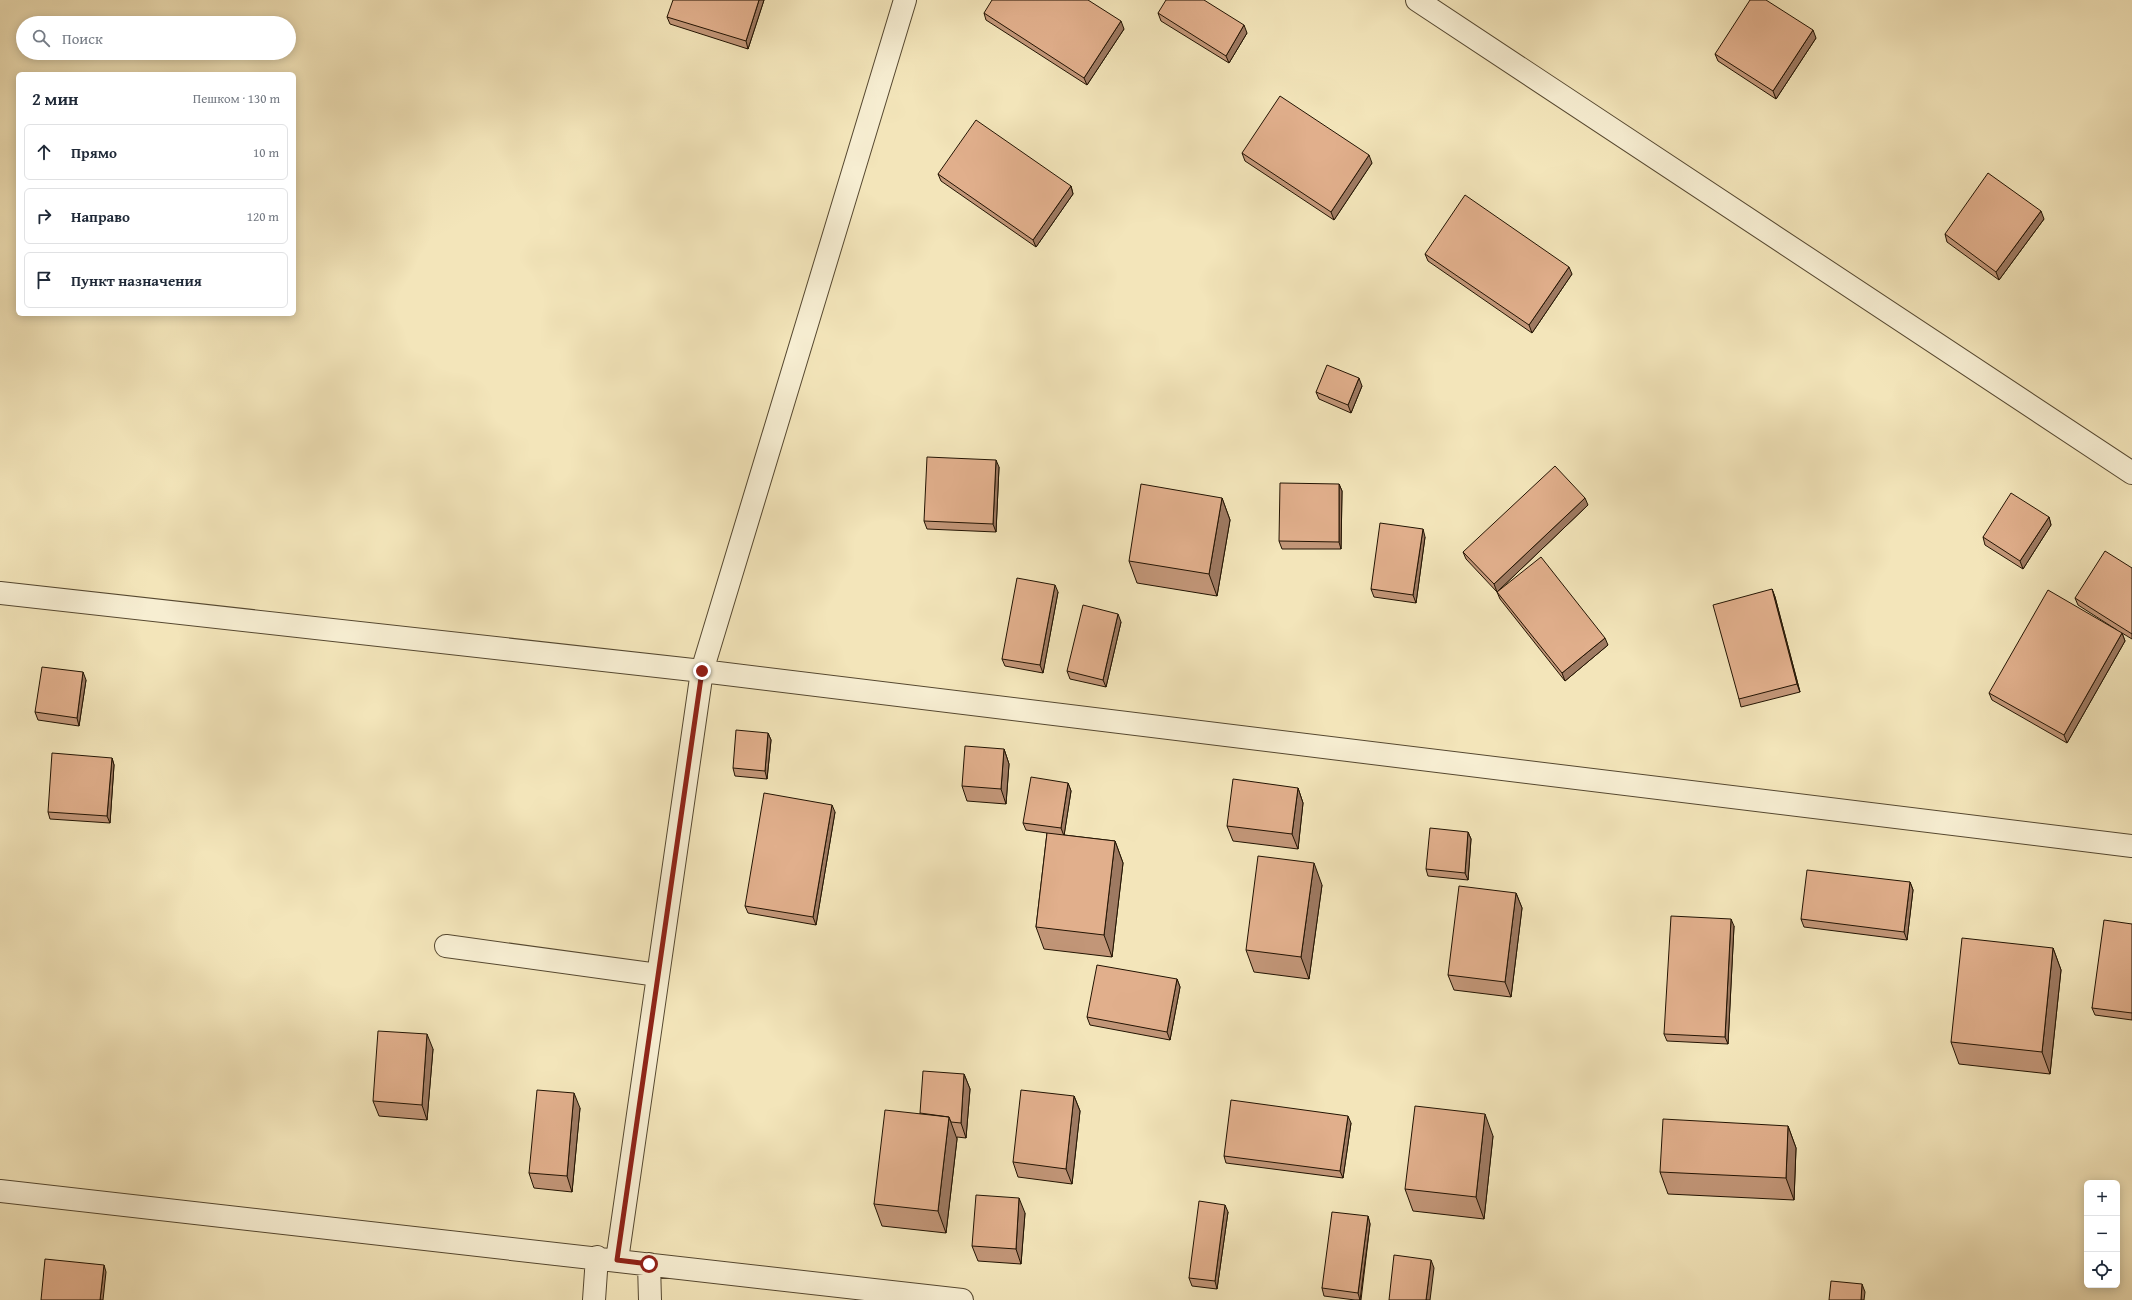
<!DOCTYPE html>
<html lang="ru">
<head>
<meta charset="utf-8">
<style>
	:root { --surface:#fff; --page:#f2f2f3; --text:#1f2937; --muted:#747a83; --line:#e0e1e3 }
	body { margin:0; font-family:"Gentium Book Plus",serif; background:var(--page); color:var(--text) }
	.controls { position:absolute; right:12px; bottom:12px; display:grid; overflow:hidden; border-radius:6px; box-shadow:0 2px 10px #0003 }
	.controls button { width:36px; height:36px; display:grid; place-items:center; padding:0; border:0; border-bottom:1px solid var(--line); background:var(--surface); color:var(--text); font:20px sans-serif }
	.stop { position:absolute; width:12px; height:12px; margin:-9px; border:3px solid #8f2418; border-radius:50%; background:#fff }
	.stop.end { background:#8f2418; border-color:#fff; box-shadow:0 1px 4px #0008 }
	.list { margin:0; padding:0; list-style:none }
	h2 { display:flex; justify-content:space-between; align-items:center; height:52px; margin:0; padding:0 16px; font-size:17px }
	h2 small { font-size:13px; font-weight:400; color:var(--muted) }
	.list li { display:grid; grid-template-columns:26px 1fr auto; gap:12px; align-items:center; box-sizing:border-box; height:56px; margin:0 8px 8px; padding:0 8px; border:1px solid var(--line); border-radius:6px }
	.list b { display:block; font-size:15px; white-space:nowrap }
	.list em { font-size:13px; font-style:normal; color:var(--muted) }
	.icon { flex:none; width:22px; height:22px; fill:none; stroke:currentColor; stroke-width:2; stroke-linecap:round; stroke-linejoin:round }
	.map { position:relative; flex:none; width:2132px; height:1300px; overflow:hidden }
	.search { position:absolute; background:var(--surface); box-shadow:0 2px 10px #0003; left:16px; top:16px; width:280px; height:44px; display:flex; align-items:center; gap:10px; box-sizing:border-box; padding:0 14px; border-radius:22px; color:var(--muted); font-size:15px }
	.panel { position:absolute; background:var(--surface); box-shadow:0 2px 10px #0003; left:16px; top:72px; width:280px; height:244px; border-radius:6px }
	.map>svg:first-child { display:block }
</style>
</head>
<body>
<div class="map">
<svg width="2132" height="1300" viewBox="0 0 2132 1300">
	<rect width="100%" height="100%" fill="#f3e5ba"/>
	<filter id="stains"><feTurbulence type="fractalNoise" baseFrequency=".005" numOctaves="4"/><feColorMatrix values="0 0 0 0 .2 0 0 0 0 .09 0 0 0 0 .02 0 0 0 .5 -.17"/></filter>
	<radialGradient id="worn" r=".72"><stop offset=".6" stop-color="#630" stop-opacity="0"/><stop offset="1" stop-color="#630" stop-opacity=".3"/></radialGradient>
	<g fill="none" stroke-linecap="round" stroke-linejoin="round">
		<g stroke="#564830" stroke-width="24">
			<path id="street" d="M905,0L702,671L2132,846
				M1417,0L2132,473
				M0,593L702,671L617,1260
				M446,946L658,975
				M0,1191L962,1300
				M649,1264L650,1300
				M594,1300L597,1257"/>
		</g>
		<use href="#street" stroke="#f7eed2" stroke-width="22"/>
	</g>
	<path fill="#c29678" stroke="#221302" d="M764,0L748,49L670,24L667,17Z
		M984,13L1124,29L1087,85L986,20Z
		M1158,13L1247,33L1229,63L1161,21Z
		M1816,38L1776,99L1718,61L1715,54Z
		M1242,153L1372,163L1334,220L1245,161Z
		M938,174L1071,186L1073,194L1036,247L941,181Z
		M2044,219L1999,280L1947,242L1945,234Z
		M1425,254L1572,274L1532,333L1428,261Z
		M1362,386L1351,413L1319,399L1316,392Z
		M999,467L996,532L927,529L924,521Z
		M1339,484L1342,491L1341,549H1282L1279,541Z
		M1222,498L1230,520L1217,596L1137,583L1129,561Z
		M1588,505L1497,592L1466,559L1463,552Z
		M2049,517L2051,525L2023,569L1985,545L1983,537Z
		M1425,537L1416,603L1374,597L1371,589Z
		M2132,568V639L2122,633L2125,641L2067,743L1992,700L1989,693L2117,630L2078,605L2075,598Z
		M1772,589L1775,597L1800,692L1741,707L1739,699Z
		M1058,592L1043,673L1005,666L1002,659Z
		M1497,592L1608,645L1565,681L1500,599Z
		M1121,622L1106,687L1070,679L1067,671Z
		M86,680L79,726L38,720L35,712Z
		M768,733L771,740L767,779L735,776L733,768Z
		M1004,749L1009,764L1006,804L967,801L962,786Z
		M112,758L114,765L110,823L50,819L48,812Z
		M1068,783L1071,791L1064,835L1115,841L1123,863L1112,957L1044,949L1036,927L1047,833L1026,830L1023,823Z
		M1298,788L1303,803L1298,849L1233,841L1227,826Z
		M835,812L816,925L748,913L745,906Z
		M1468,832L1471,839L1468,880L1428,876L1426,869Z
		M1910,882L1913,890L1907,940L1804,927L1801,919Z
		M1322,885L1309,979L1254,972L1246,950Z
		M1516,893L1522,908L1511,997L1454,990L1448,975Z
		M2132,924V1020L2095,1015L2092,1008Z
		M1734,926L1728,1044L1667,1041L1664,1034Z
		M2053,948L2061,970L2050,1074L1959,1064L1951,1042Z
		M1177,979L1180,987L1170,1040L1090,1025L1087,1017Z
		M433,1049L427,1120L379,1116L373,1101Z
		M964,1074L970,1089L966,1138L957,1137V1139L946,1233L882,1226L874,1204L920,1113Z
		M1074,1096L1080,1111L1072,1184L1018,1177L1013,1162Z
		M580,1108L572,1192L534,1188L529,1173Z
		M1351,1123L1343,1178L1226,1163L1224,1156Z
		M1788,1126L1796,1148L1794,1200L1668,1194L1660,1172Z
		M1493,1136L1484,1219L1413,1211L1405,1189Z
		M1228,1212L1217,1289L1192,1286L1189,1278Z
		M1025,1213L1021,1264L978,1261L972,1246Z
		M1368,1216L1370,1224L1361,1300H1355L1324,1296L1322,1288Z"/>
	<path fill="#9e7a62" stroke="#221302" d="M759,0H764L748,49L746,41Z
		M1121,21L1124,29L1087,85L1084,78Z
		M1244,25L1247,33L1229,63L1226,56Z
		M1813,30L1816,38L1776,99L1773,91Z
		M1369,155L1372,163L1334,220L1331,212Z
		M1071,186L1073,194L1036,247L1033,240Z
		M2041,211L2044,219L1999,280L1996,272Z
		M1569,267L1572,274L1532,333L1529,325Z
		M1359,378L1362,386L1351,413L1348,405Z
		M996,460L999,467L996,532L993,524Z
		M1339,484L1342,491L1341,549L1339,542Z
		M1222,498L1230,520L1217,596L1209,574Z
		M1585,498L1588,505L1497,592L1494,584Z
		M2049,517L2051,525L2023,569L2020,561Z
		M1423,529L1425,537L1416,603L1413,595Z
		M1055,585L1058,592L1043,673L1040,665Z
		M1772,589L1775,597L1800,692L1797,684Z
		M1118,614L1121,622L1106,687L1103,680Z
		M2122,633L2125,641L2067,743L2064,735Z
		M1605,638L1608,645L1565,681L1562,673Z
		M83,672L86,680L79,726L77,718Z
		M768,733L771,740L767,779L765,771Z
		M1004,749L1009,764L1006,804L1001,789Z
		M112,758L114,765L110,823L107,816Z
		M1068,783L1071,791L1064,836L1061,828Z
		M1298,788L1303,803L1298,849L1292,834Z
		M832,805L835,812L816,925L813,917Z
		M1468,832L1471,839L1468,880L1465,873Z
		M1115,841L1123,863L1112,957L1104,935Z
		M1314,863L1322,885L1309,979L1301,957Z
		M1910,882L1913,890L1907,940L1904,932Z
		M1516,893L1522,908L1511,997L1505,982Z
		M1731,919L1734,926L1728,1044L1725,1037Z
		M2053,948L2061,970L2050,1074L2042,1052Z
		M1177,979L1180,987L1170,1040L1167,1032Z
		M427,1034L433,1049L427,1120L422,1105Z
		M964,1074L970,1089L966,1138L961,1123Z
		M574,1093L580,1108L572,1192L567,1176Z
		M1074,1096L1080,1111L1072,1184L1066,1169Z
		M1485,1114L1493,1136L1484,1219L1476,1197Z
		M1348,1116L1351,1123L1343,1178L1340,1171Z
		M949,1117L957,1139L946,1233L938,1211Z
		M1788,1126L1796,1148L1794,1200L1786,1178Z
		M1019,1198L1025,1213L1021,1264L1016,1249Z
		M1225,1205L1228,1212L1217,1289L1215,1281Z
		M1368,1216L1370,1224L1360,1300L1358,1293Z
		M1431,1260L1434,1268L1430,1300H1426Z
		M104,1265L106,1272L103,1300H100Z
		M1862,1284L1865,1292L1864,1300H1861Z"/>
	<path fill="#e1af8c" stroke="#221302" d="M673,0H759L746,41L667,17Z
		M992,0H1088L1121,21L1084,78L984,13Z
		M1166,0H1204L1244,25L1226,56L1158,13Z
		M1750,0H1766L1813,30L1773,91L1715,54Z
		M1280,96L1369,155L1331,212L1242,153Z
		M976,120L1071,186L1033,240L938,174Z
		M1988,173L2041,211L1996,272L1945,234Z
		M1465,195L1569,267L1529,325L1425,254Z
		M1327,365L1359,378L1348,405L1316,392Z
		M927,457L996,460L993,524L924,521Z
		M1555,466L1585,498L1494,584L1463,552Z
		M1280,483L1339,484V542L1279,541Z
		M1141,484L1222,498L1209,574L1129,561Z
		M2011,493L2049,517L2020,561L1983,537Z
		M1380,523L1423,529L1413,595L1371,589Z
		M2105,551L2132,568V634L2075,598Z
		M1541,557L1605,638L1562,673L1497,592Z
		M1017,578L1055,585L1040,665L1002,659Z
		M1772,589L1797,684L1739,699L1713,605Z
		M2048,590L2122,633L2064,735L1989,693Z
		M1083,605L1118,614L1103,680L1067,671Z
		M42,667L83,672L77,718L35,712Z
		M736,730L768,733L765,771L733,768Z
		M965,746L1004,749L1001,789L962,786Z
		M52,753L112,758L107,816L48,812Z
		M1031,777L1068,783L1061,828L1023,823Z
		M1233,779L1298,788L1292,834L1227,826Z
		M764,793L832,805L813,917L745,906Z
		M1430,828L1468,832L1465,873L1426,869Z
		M1047,833L1115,841L1104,935L1036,927Z
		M1258,856L1314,863L1301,957L1246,950Z
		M1807,870L1910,882L1904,932L1801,919Z
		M1459,886L1516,893L1505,982L1448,975Z
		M1671,916L1731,919L1725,1037L1664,1034Z
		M2104,920L2132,924V1013L2092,1008Z
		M1962,938L2053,948L2042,1052L1951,1042Z
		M1097,965L1177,979L1167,1032L1087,1017Z
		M378,1031L427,1034L422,1105L373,1101Z
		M923,1071L964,1074L961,1123L951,1122L949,1117L920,1113Z
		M537,1090L574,1093L567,1176L529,1173Z
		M1021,1090L1074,1096L1066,1169L1013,1162Z
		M1231,1100L1348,1116L1340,1171L1224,1156Z
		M1415,1106L1485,1114L1476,1197L1405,1189Z
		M885,1110L949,1117L938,1211L874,1204Z
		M1663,1119L1788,1126L1786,1178L1660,1172Z
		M976,1195L1019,1198L1016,1249L972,1246Z
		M1199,1201L1225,1205L1215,1281L1189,1278Z
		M1332,1212L1368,1216L1358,1293L1322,1288Z
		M1394,1255L1431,1260L1426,1300H1389Z
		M45,1259L104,1265L100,1300H41Z
		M1831,1281L1862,1284L1861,1300H1829Z"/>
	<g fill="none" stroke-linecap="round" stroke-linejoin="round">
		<path stroke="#8f2418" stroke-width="5" d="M649,1264L617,1260L702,671"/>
	</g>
	<rect width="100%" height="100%" filter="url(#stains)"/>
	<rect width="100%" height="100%" fill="url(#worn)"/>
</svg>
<div class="controls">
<button>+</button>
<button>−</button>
<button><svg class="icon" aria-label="locate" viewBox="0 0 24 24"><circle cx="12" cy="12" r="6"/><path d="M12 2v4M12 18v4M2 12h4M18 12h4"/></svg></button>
</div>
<div class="stop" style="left:649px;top:1264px"></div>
<div class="stop end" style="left:702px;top:671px"></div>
<div class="search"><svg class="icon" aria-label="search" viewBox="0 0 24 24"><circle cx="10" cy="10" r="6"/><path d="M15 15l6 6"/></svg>Поиск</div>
<section class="panel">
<h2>2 мин<small>Пешком · 130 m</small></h2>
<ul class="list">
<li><svg class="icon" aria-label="ahead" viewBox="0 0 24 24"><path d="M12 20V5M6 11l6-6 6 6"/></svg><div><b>Прямо</b></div><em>10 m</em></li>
<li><svg class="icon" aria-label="right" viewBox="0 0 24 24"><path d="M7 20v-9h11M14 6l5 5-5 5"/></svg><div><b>Направо</b></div><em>120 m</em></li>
<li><svg class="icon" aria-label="arrive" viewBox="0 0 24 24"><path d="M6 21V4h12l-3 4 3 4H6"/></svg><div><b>Пункт назначения</b></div></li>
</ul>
</section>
</div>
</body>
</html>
